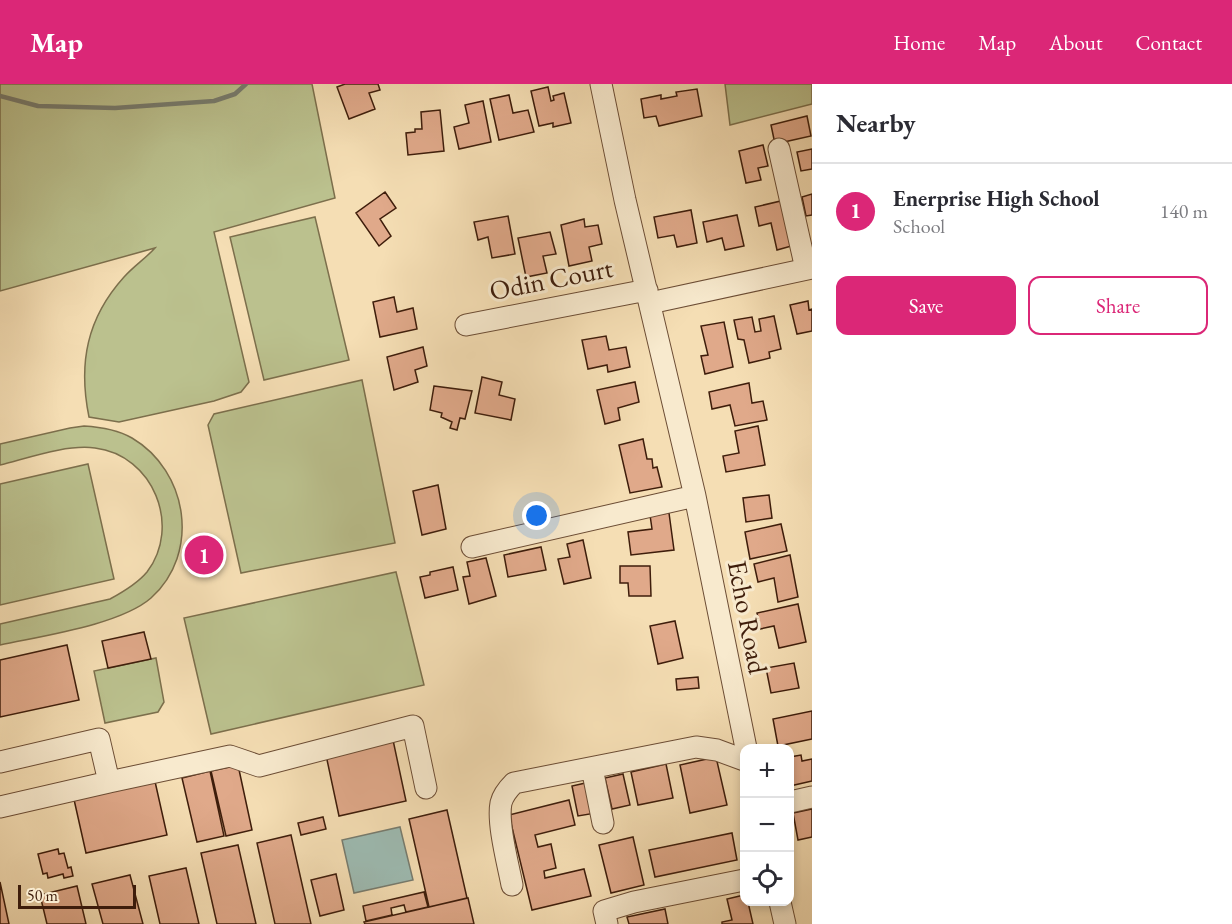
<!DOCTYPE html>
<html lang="en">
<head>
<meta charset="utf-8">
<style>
	:root { --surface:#fff; --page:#f2f2f3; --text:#2b2b33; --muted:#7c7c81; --line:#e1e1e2; --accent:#db2777 }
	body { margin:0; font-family:"EB Garamond",serif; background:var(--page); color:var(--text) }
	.controls { position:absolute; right:18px; bottom:18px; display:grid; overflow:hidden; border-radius:12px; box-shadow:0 3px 9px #0003 }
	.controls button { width:54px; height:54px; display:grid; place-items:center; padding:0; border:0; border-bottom:2px solid var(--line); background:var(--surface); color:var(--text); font:30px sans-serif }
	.scale { position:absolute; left:18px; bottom:15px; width:118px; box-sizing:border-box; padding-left:6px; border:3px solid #3e1d0b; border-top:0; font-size:16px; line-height:21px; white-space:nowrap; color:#3e1d0b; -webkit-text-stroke:4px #f8eace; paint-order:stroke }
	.you { position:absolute; left:537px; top:432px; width:21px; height:21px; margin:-15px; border:4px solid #fff; border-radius:50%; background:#1a73e8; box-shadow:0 0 0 9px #1a73e833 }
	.badge { display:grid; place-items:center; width:39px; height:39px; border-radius:50%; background:var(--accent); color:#fff; font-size:20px; font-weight:700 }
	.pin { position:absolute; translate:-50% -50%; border:3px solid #fff; box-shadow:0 2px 6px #0006 }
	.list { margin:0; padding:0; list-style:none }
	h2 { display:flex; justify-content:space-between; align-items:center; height:78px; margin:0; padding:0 24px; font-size:26px }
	h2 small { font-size:20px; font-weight:400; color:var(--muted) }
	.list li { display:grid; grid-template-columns:39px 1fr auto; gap:18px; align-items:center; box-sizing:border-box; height:96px; padding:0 24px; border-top:2px solid var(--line) }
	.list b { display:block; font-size:22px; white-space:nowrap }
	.list p { margin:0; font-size:20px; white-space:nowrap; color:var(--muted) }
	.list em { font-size:20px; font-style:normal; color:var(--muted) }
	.actions { display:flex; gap:12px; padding:18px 24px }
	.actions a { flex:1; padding:14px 0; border:2px solid var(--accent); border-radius:12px; text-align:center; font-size:21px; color:var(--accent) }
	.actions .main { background:var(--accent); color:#fff }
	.icon { flex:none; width:33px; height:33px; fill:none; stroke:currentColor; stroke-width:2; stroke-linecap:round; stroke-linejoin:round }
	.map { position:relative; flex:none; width:812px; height:840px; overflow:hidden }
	header { display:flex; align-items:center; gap:36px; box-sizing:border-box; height:84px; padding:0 30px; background:var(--accent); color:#fff }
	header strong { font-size:28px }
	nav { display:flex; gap:33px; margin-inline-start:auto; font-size:21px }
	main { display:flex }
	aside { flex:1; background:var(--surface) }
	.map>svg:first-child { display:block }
</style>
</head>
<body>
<header>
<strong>Map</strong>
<nav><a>Home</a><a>Map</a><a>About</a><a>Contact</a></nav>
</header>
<main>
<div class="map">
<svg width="812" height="840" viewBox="0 0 812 840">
	<rect width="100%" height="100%" fill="#f5deb4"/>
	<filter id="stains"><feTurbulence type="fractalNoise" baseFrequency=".00333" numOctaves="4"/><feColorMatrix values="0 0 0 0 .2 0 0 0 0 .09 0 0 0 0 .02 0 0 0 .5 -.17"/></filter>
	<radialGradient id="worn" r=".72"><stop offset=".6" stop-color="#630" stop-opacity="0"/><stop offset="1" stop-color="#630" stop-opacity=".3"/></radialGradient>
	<path fill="#bbc18e" stroke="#7c6f4c" stroke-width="1.5" d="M0,0H312L335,114L214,148L249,298L241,308L214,317L119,338L89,333C78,279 87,234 124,193C134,182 146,174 155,164L0,207Z
		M725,0H812V20L730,41Z
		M315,133L349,276L264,296L230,153Z
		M362,296L395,459L241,489L208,341L214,330Z
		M84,342C101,343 118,346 132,354C188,387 201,469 151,514C120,541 41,552 0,561V540L110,515C123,508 137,500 147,488C182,442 153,371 95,364C67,360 28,374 0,381V360L70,344Z
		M88,380L114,495L0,521V400Z
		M396,488L424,601L211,650L184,534Z
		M156,574L164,618L158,628L105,639L94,587Z"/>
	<path fill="#9dbbb2" stroke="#777c6f" stroke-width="1.5" d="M400,743L413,796L354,809L342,756Z"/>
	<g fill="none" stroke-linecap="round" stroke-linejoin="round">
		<path stroke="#777c6f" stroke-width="4.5" d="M0,12L38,22L115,24L214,17L235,10L246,0"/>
	</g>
	<path fill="#e0a98a" stroke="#3e1d0b" stroke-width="1.5" d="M345,0H378L380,6L369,9L375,25L349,35L337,3Z
		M548,3L551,17L554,16L553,12L564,9L571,39L553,43V39L539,42L531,7Z
		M697,5L702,32L659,42L656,32L644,34L641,15L661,11V15L677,12L676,8Z
		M509,11L513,29L528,26L534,48L499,56L490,15Z
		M483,17L491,58L459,65L454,43L469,39L465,21Z
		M440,26L444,67L408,71L406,49L415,48V45H422L421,28Z
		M807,32L811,52L775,60L771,41Z
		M763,61L768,82L758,84L761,96L746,99L739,67Z
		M812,65V85L801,87L797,68Z
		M385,108L396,124L380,135L391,152L379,162L356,129Z
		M812,110V131L806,132L802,113Z
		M785,116L795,161L777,166L771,139L759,142L755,123Z
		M691,126L697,159L677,163L674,151L658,154L654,133Z
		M737,131L744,162L725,166L722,154L707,158L703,138Z
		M508,132L515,170L492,174L488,153L478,156L474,138Z
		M584,135L585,143L598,141L602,160L589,163L592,177L569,182L561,141Z
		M550,148L556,170L543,172L547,189L526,193L518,154Z
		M394,213L397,228L413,224L417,245L380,253L373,218Z
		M808,217L809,226L812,225V247L797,250L790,221Z
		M774,232L781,265L769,268L770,274L749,279L744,256L738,255L734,236L752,233L755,248L761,247L759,235Z
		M724,238L733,283L705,290L701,272L708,271L701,242Z
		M606,252L609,266L626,263L630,283L608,288L607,281L588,285L582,256Z
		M423,263L427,282L415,286L418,298L394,306L387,273Z
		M482,293L502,298L499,311L515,315L511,336L475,329Z
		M635,298L639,318L618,324L620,336L605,340L597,306Z
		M749,299L752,319L763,317L767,336L735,342L730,321L712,325L709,308Z
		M434,302L472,307L465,335L460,334L457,346L450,344L452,338L441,333L442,329L430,326Z
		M758,342L765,381L726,388L723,372L739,369L735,347Z
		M643,355L647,375H652L653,384L657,383L662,403L630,409L619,361Z
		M438,401L446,445L422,451L413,407Z
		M769,411L772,434L746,438L743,414Z
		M669,429L674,466L631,471L628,448L652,445L650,431Z
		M781,440L787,467L750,475L745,448Z
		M583,456L591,494L564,500L558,475L570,473L567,460Z
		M541,463L546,486L508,493L504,471Z
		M790,471L798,513L778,518L774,494L758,498L754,480Z
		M486,474L496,512L469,520L463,493L470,492L467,478Z
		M620,482H650L651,512H629L628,499H620Z
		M453,483L458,506L425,514L420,493L430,491V488Z
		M798,520L806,558L779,564L774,542L760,545L757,529Z
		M675,537L683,574L658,580L650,542Z
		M144,548L151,575L108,584L102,557Z
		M67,561L79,616L0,633V576Z
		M794,579L799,604L771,609L766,584Z
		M698,593L699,604L677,606L676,595Z
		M812,627V655L778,662L773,635Z
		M393,656L406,717L339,732L326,671Z
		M801,671L802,677L812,675V697L790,702V673Z
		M716,673L727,721L690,729L680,681Z
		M666,680L673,714L638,721L631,688Z
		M238,681L252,746L226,752L211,687Z
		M210,687L224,752L197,758L182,694Z
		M623,690L630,721L612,725L605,694Z
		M154,693L167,751L86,769L73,711Z
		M590,698L596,729L578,732L572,702Z
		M569,716L575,741L535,751L538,763L551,760L556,784L544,787L545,794L584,785L591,812L532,826L509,731Z
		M812,725V753L798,756L793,729Z
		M447,726L467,814L429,823L409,735Z
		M323,733L326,745L301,751L298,739Z
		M732,749L737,776L655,793L649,766Z
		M291,751L311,840H275L257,759Z
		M633,753L644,801L611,809L599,761Z
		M238,761L256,840H217L201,769Z
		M58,765L59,770L64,769L68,784L71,783L73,792L64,794L63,790L48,794L47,789L43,790L38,770Z
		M186,784L199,840H160L149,792Z
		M336,790L344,826L320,832L311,796Z
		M130,791L143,840H103L92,800Z
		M0,798L9,840H0Z
		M77,802L86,840H47L40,811Z
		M424,808L428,823L406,828L404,821L391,824L392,831L366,837L363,822Z
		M744,811V818H748L753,840H722V838L732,836L727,815Z
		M468,814L474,840H365L364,838Z
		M665,825L668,840H629L627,833Z"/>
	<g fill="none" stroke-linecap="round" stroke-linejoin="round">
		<g stroke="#6c4d35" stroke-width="23">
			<path id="minor" d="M601,0L625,116L695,412L746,664
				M779,65L806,185
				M650,219L812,184
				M466,241L647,206
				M472,463L695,412
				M0,678L99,655L109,698L0,723
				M592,684L603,739
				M109,698L230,672L259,682L413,642L426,704
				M790,718L812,713
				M512,801C508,780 497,739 501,719C503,711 508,705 514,699L696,663L717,666L744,676
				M780,818L785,840
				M607,840L604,827L634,818L744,796"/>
		</g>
		<use href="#minor" stroke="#f8eace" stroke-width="21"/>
	</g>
	<g text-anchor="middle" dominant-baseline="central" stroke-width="6" stroke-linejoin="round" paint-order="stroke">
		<g font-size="27" fill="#3e1d0b" stroke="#f8eace">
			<text transform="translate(551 195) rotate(-11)">Odin Court</text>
			<text transform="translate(748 533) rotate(79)">Echo Road</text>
		</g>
	</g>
	<rect width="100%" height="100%" filter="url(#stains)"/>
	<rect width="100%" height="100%" fill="url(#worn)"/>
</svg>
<div class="controls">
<button>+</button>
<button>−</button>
<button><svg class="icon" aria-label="locate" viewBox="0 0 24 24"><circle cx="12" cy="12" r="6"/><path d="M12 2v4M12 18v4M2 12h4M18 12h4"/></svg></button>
</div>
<div class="scale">50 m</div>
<div class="you"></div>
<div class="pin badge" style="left:204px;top:471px">1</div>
</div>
<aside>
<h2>Nearby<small></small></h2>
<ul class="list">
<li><span class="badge">1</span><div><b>Enerprise High School</b><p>School</p></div><em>140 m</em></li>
</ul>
<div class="actions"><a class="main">Save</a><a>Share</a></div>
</aside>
</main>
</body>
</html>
